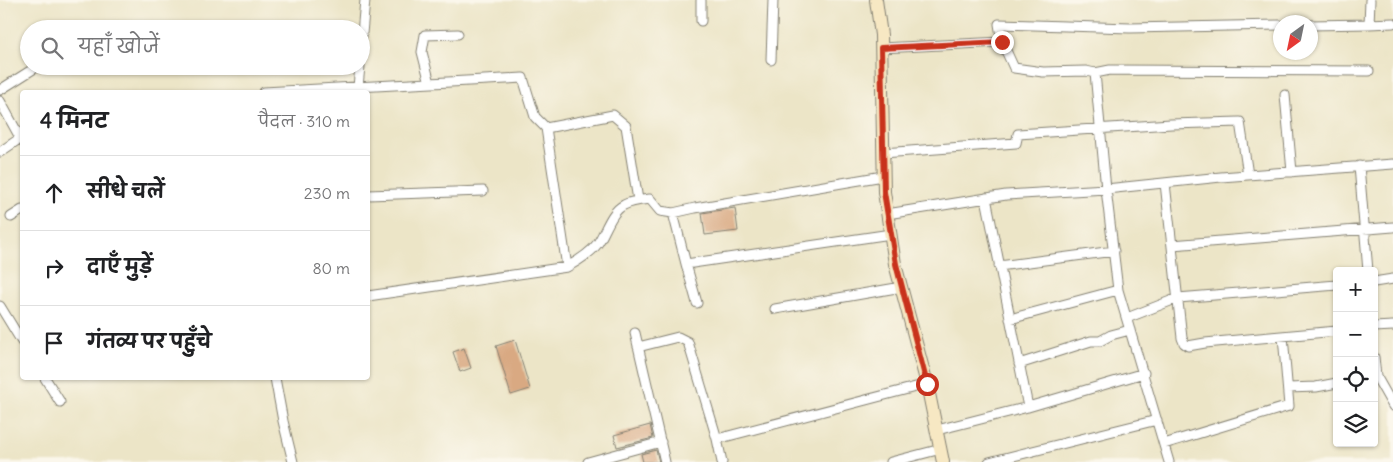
<!DOCTYPE html>
<html lang="hi">
<head>
<meta charset="utf-8">
<style>
	:root { --surface:#fff; --page:#f6f6f6; --text:#202124; --muted:#757577; --line:#e0e0e0 }
	body { margin:0; font-family:Delius,"Playpen Sans Deva",sans-serif; background:var(--page); color:var(--text) }
	.controls { position:absolute; right:15px; bottom:15px; display:grid; overflow:hidden; border-radius:5px; box-shadow:0 1px 4px #0004 }
	.controls button { width:45px; height:45px; display:grid; place-items:center; padding:0; border:0; border-bottom:1px solid var(--line); background:var(--surface); color:var(--text); font:25px sans-serif }
	.compass { position:absolute; left:1273px; top:15px; width:45px; height:45px; border-radius:50%; background:var(--surface); box-shadow:0 1px 4px #0004; rotate:213deg }
	.stop { position:absolute; width:15px; height:15px; margin:-11px; border:4px solid #c8321e; border-radius:50%; background:#fff }
	.stop.end { background:#c8321e; border-color:#fff; box-shadow:0 1px 5px #0008 }
	.list { margin:0; padding:0; list-style:none }
	h2 { display:flex; justify-content:space-between; align-items:center; height:65px; margin:0; padding:0 20px; font-size:21px }
	h2 small { font-size:16px; font-weight:400; color:var(--muted) }
	.list li { display:grid; grid-template-columns:32px 1fr auto; gap:15px; align-items:center; box-sizing:border-box; height:75px; padding:0 20px; border-top:1px solid var(--line) }
	.list b { display:block; font-size:19px; white-space:nowrap }
	.list em { font-size:16px; font-style:normal; color:var(--muted) }
	.icon { flex:none; width:28px; height:28px; fill:none; stroke:currentColor; stroke-width:2; stroke-linecap:round; stroke-linejoin:round }
	.map { position:relative; flex:none; width:1393px; height:462px; overflow:hidden }
	.search { position:absolute; background:var(--surface); box-shadow:0 1px 4px #0004; left:20px; top:20px; width:350px; height:55px; display:flex; align-items:center; gap:12px; box-sizing:border-box; padding:0 18px; border-radius:28px; color:var(--muted); font-size:19px }
	.panel { position:absolute; background:var(--surface); box-shadow:0 1px 4px #0004; left:20px; top:90px; width:350px; height:290px; border-radius:5px }
	.map>svg:first-child { display:block }
</style>
</head>
<body>
<div class="map">
<svg width="1393" height="462" viewBox="0 0 1393 462">
	<rect width="100%" height="100%" fill="#fbf7ec"/>
	<filter id="ink" filterUnits="userSpaceOnUse"><feTurbulence type="fractalNoise" baseFrequency=".02" numOctaves="2"/><feDisplacementMap in="SourceGraphic" scale="10" xChannelSelector="R" yChannelSelector="G"/><feConvolveMatrix kernelMatrix="1 2 1 2 8 2 1 2 1" color-interpolation-filters="sRGB"/></filter>
	<filter id="wash" filterUnits="userSpaceOnUse"><feTurbulence type="fractalNoise" baseFrequency=".0096" numOctaves="4" result="noise"/><feDisplacementMap in="SourceGraphic" scale="20" xChannelSelector="R" yChannelSelector="G"/><feGaussianBlur stdDeviation="1.12" result="paint"/><feColorMatrix in="noise" values="0 0 0 0 0 0 0 0 0 0 0 0 0 0 0 0 0 1.4 0 .05"/><feComposite in="paint" operator="in"/></filter>
	<g filter="url(#wash)">
		<rect width="100%" height="100%" fill="#ece5c7"/>
		<g id="blocks">
			<path fill="#d9a982" d="M735,208L738,231L705,235L702,213Z
				M515,340L530,389L511,395L496,346Z
				M464,348L471,368L460,372L453,352Z
				M650,425L653,438L617,447L614,435Z
				M656,450L659,462H643L641,454Z"/>
		</g>
	</g>
	<g filter="url(#ink)">
		<use href="#blocks" fill-opacity="0" stroke="#848072" stroke-width="1"/>
		<g fill="none" stroke-linecap="round" stroke-linejoin="round">
			<g stroke="#848072" stroke-width="11">
				<path id="street" d="M701,21V0
					M1369,24L1393,23
					M1310,25L1369,24L1370,0
					M1002,42L1014,68L1043,72L1086,71L1095,73L1110,70L1369,71
					M361,45L365,0
					M881,48L1002,42L999,24L1130,28L1280,25
					M771,60L773,0
					M1095,73L1106,189L1221,177L1393,164
					M430,83L422,52L425,35L458,34
					M358,87L360,66
					M0,90L38,66
					M264,92L523,78L535,117L546,128L567,267
					M1285,95L1292,172
					M0,101L22,141
					M546,128L613,115L626,126L638,200
					M0,152L22,137
					M883,153L1016,143L1018,134L1171,124L1240,122L1248,175
					M1359,166L1368,271
					M1165,183L1182,338L1184,343L1188,346L1205,343L1337,331
					M368,195L483,191
					M986,198L1028,407
					M673,213L686,264L891,234
					M887,214L1006,195L1106,189L1118,290L1169,462
					M11,217L22,210
					M1172,245L1393,227
					M686,264L697,303
					M999,266L1114,251
					M1374,282L1393,279
					M368,296L567,267C578,261 590,254 598,243C605,233 611,211 624,205C631,201 642,200 650,199L660,211L673,213L695,208L883,176
					M0,306L22,342
					M775,309L902,287
					M1127,318L1178,298L1337,285
					M1010,319L1118,290
					M1374,327L1393,326
					M635,333L665,462
					M638,347L678,337L688,342L717,439
					M1374,357L1376,376L1393,406
					M1019,364L1091,341H1100L1111,335L1130,330
					M45,378L60,402
					M275,378L283,421L293,462
					M1288,388L1316,387L1337,383
					M937,430L1028,407L1144,373
					M1164,444L1289,406L1283,336
					M588,462L661,442
					M722,462L717,439L927,384
					M891,462L941,449
					M989,462L1157,420"/>
			</g>
			<g stroke="#848072" stroke-width="14">
				<path id="secondary" d="M876,0L881,35L884,192L895,264L927,384L943,462"/>
			</g>
			<use href="#street" stroke="#fff" stroke-width="9"/>
			<use href="#secondary" stroke="#f7e8c3" stroke-width="12"/>
		</g>
	</g>
	<g fill="none" stroke-linecap="round" stroke-linejoin="round" filter="url(#ink)">
		<path stroke="#c8321e" stroke-width="6" d="M927,384L896,264L884,192L881,48L1002,42"/>
	</g>
</svg>
<div class="controls">
<button>+</button>
<button>−</button>
<button><svg class="icon" aria-label="locate" viewBox="0 0 24 24"><circle cx="12" cy="12" r="6"/><path d="M12 2v4M12 18v4M2 12h4M18 12h4"/></svg></button>
<button><svg class="icon" aria-label="layers" viewBox="0 0 24 24"><path d="M12 4l9 5-9 5-9-5zM3 14l9 5 9-5"/></svg></button>
</div>
<svg class="compass" viewBox="-18 -18 36 36"><path d="M0-13l5 13h-10z" fill="#e53935"/><path d="M0 13l5-13h-10z" fill="#757577"/></svg>
<div class="stop" style="left:927px;top:384px"></div>
<div class="stop end" style="left:1002px;top:42px"></div>
<div class="search"><svg class="icon" aria-label="search" viewBox="0 0 24 24"><circle cx="10" cy="10" r="6"/><path d="M15 15l6 6"/></svg>यहाँ खोजें</div>
<section class="panel">
<h2>4 मिनट<small>पैदल · 310 m</small></h2>
<ul class="list">
<li><svg class="icon" aria-label="ahead" viewBox="0 0 24 24"><path d="M12 20V5M6 11l6-6 6 6"/></svg><div><b>सीधे चलें</b></div><em>230 m</em></li>
<li><svg class="icon" aria-label="right" viewBox="0 0 24 24"><path d="M7 20v-9h11M14 6l5 5-5 5"/></svg><div><b>दाएँ मुड़ें</b></div><em>80 m</em></li>
<li><svg class="icon" aria-label="arrive" viewBox="0 0 24 24"><path d="M6 21V4h12l-3 4 3 4H6"/></svg><div><b>गंतव्य पर पहुँचे</b></div></li>
</ul>
</section>
</div>
</body>
</html>
